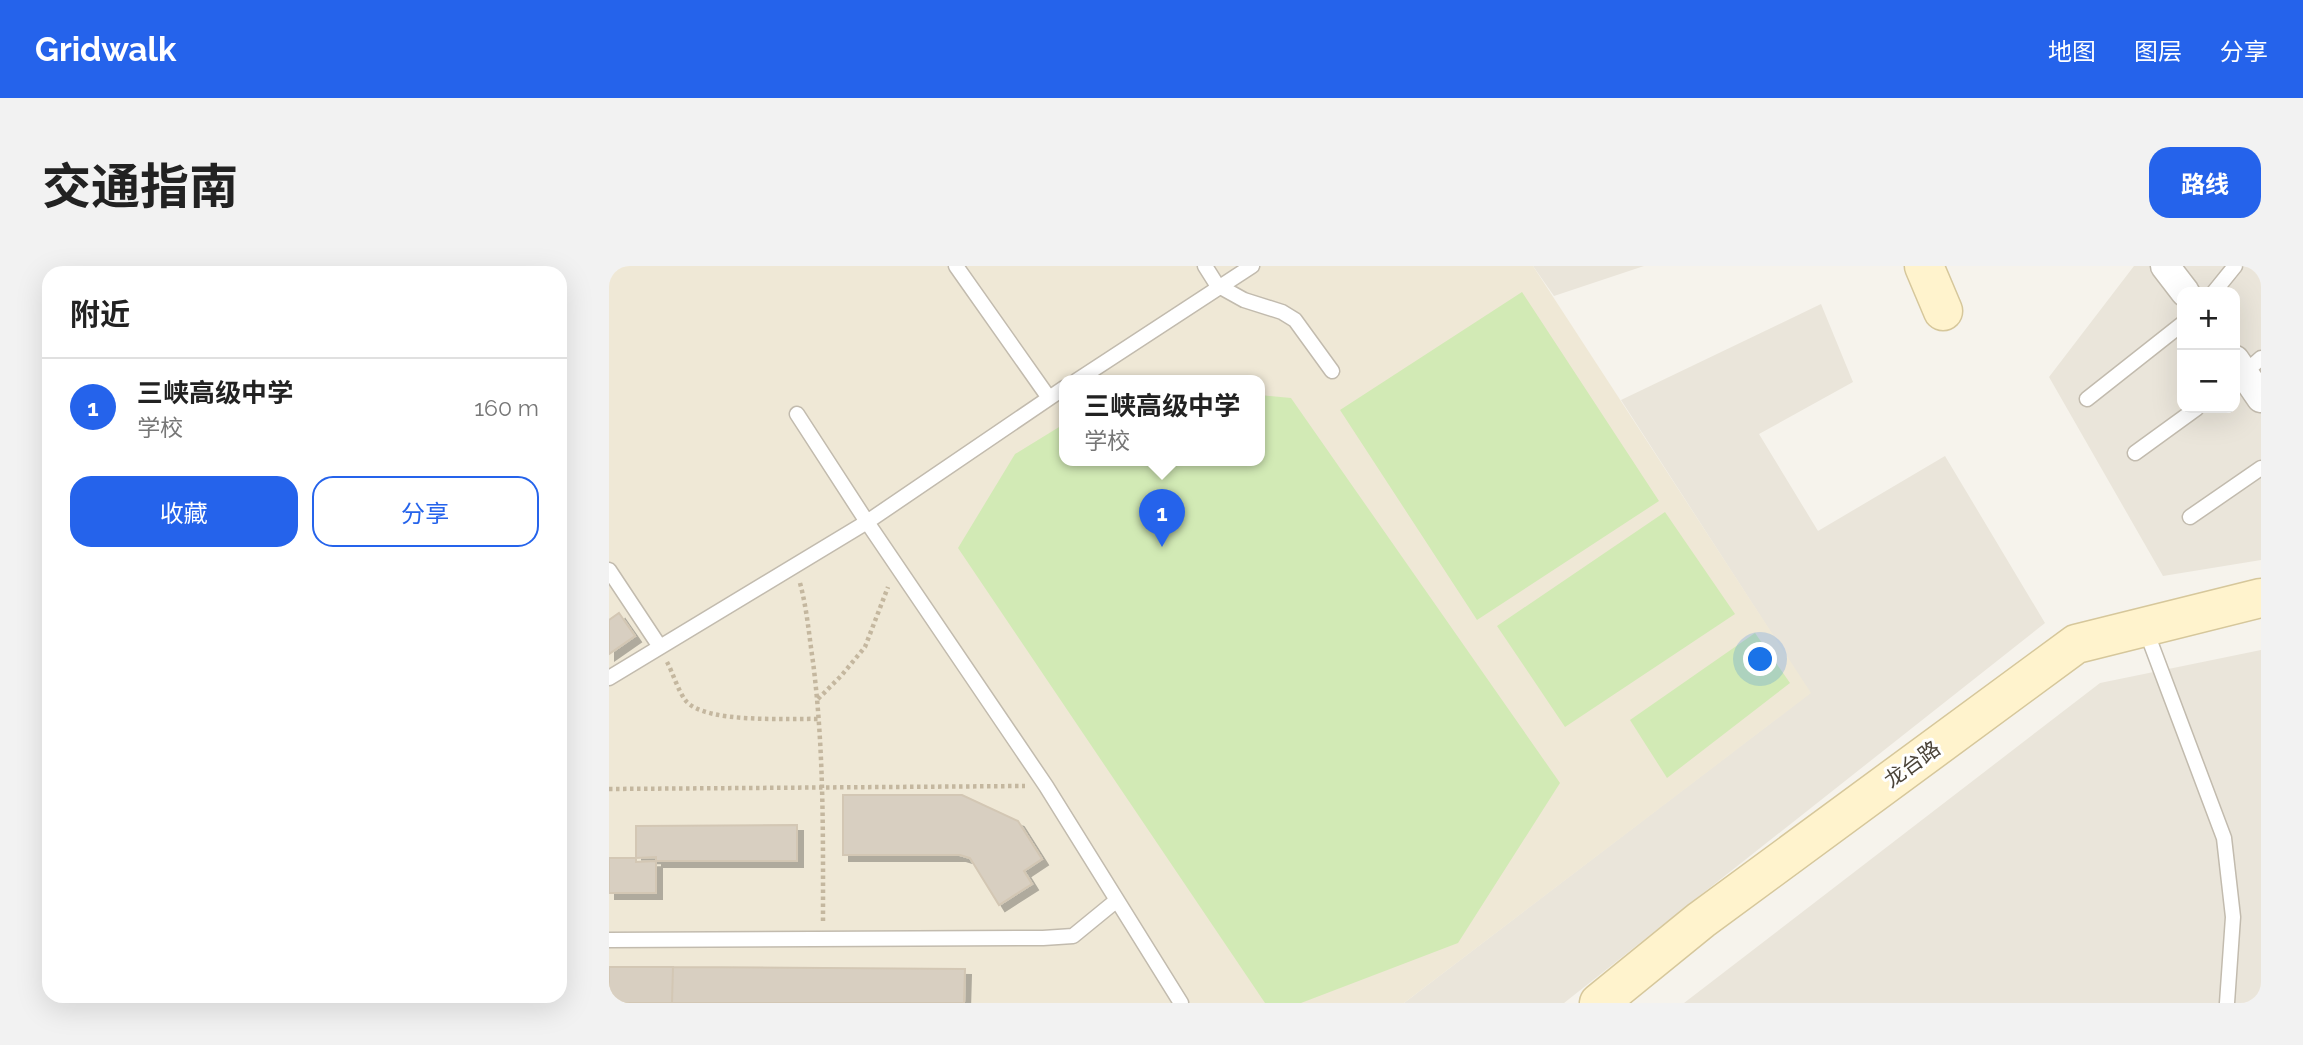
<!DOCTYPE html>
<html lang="zh">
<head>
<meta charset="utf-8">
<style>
	:root { --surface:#fff; --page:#f2f2f2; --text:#222; --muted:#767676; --line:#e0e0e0; --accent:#2563eb }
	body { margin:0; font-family:Raleway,"Noto Sans SC",sans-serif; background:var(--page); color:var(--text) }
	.controls { position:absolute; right:21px; top:21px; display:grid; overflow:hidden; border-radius:14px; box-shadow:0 7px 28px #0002 }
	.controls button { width:63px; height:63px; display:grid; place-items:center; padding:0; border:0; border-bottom:2px solid var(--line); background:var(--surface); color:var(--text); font:35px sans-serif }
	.you { position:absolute; left:1152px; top:394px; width:24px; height:24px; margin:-18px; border:5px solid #fff; border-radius:50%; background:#1a73e8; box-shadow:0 0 0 10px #1a73e833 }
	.badge { display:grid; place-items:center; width:46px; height:46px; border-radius:50%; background:var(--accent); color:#fff; font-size:23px; font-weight:700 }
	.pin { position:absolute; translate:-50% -58px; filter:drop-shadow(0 2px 4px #0008) }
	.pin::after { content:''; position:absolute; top:37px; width:24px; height:21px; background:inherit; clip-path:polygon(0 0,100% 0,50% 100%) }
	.popup { position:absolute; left:450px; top:109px; width:206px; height:91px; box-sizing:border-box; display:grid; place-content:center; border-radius:14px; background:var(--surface); filter:drop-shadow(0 2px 5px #0005); font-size:23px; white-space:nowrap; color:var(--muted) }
	.popup b { font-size:26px; color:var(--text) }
	.popup::after { content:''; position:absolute; left:50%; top:100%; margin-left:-14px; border:14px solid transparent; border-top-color:var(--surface) }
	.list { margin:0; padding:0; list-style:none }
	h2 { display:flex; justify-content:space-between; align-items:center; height:91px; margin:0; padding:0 28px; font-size:30px }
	h2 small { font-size:23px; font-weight:400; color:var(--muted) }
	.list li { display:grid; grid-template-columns:46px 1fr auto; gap:21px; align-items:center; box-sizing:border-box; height:98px; padding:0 28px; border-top:2px solid var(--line) }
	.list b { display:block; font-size:26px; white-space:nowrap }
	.list p { margin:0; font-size:23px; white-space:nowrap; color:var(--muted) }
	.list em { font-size:23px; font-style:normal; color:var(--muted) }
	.actions { display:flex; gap:14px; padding:21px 28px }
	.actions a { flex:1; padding:16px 0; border:2px solid var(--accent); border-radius:21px; text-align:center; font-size:24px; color:var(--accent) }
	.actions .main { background:var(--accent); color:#fff }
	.map { position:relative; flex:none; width:1652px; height:737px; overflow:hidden; border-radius:21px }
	header { display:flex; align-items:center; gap:42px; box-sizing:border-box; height:98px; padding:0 35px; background:var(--accent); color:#fff }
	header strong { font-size:33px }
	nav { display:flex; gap:38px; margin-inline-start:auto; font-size:24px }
	.intro { display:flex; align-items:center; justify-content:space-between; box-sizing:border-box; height:168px; padding:0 42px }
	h1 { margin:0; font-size:49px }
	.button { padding:18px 32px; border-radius:21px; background:var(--accent); color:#fff; font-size:24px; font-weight:700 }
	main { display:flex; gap:42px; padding:0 42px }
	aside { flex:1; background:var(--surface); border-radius:21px; box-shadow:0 7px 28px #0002 }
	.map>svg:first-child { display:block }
</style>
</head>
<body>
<header>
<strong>Gridwalk</strong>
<nav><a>地图</a><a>图层</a><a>分享</a></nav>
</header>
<div class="intro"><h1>交通指南</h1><a class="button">路线</a></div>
<main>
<aside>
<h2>附近<small></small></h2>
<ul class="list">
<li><span class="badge">1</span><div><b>三峡高级中学</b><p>学校</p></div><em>160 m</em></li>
</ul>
<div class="actions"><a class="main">收藏</a><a>分享</a></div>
</aside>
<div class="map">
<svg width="1652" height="737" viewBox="0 0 1652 737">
	<defs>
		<filter id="shadow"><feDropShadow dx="6" dy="6" stdDeviation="0" flood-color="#0004"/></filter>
	</defs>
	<rect width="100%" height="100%" fill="#f6f3ec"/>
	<path fill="#eae5da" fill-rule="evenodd" d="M924,0H1035L945,30Z
		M1525,0H1652V294L1554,310L1440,111ZM1573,26H1626V142H1573Z
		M1212,38L1244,116L1150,168L1209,265L1336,190L1436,357L955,737H795L1201,427L1012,134Z
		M1652,384V737H1075L1491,417Z"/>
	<path fill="#efe8d6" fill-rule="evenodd" d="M0,0H924L1202,427L795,737H0ZM455,115H651V195H455Z"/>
	<path fill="#d2eab5" d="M913,26L1050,235L868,354L731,144Z
		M651,129L682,132L951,517L849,677L692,737H656L349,282L406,188L455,158V195H651Z
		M1056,246L1126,348L956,461L888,360Z
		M1146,367L1181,417L1058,512L1021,454Z"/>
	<path fill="#d8cfc1" stroke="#d3c7b4" stroke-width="2" filter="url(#shadow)" d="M10,347L26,370L0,388V354Z
		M234,529H353L409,555L433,593L415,605L423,618L390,639L361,592L351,589H234Z
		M188,559V595H47V591L27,592V560Z
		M0,592H27V596L47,595V627H0Z
		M0,701H64L63,737H0Z
		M64,701L356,703L355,737H63Z"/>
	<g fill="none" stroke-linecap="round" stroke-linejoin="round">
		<g stroke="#c2bbae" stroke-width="17">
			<path id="lane" d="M347,0L440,132
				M596,0L608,19L635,34L673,46L686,54L723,105
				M1605,26L1626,0
				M1633,109L1652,92
				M467,115L643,0
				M1478,133L1573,58
				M188,148L258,256L437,520L572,737
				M1526,187L1588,142
				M1581,251L1652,202
				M0,304L51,381
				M1536,362L1615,572L1624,651L1618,737
				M0,412L258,256L455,122
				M0,674L434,672L464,670L508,634"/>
		</g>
		<g stroke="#c2bbae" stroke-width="31">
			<path id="street" d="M1556,0L1576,26
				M1626,94L1652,132"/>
		</g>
		<g stroke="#d6c79b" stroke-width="41">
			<path id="secondary" d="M1315,0L1334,45
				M990,737L1092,654L1467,378L1652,332"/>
		</g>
		<path stroke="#c4b79f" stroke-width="4.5" stroke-dasharray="3.5 3.5" stroke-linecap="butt" d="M191,317C198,343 200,369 204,396C215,483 214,569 214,656
			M58,396C64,407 69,425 77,435C97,458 180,452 211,453
			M209,433L232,410L256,381L279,321
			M0,523L416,520"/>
		<use href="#lane" stroke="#fff" stroke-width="14"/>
		<use href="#street" stroke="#fff" stroke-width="28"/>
		<use href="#secondary" stroke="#fff3cd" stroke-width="38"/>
	</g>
	<g text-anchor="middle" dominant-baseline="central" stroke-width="6" stroke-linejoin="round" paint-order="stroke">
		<g font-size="21" fill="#4b4439" stroke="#fff">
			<text transform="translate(1303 498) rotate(-36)">龙台路</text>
		</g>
	</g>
</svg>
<div class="controls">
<button>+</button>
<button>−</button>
</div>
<div class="you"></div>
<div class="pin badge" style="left:553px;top:281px">1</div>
<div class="popup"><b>三峡高级中学</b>学校</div>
</div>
</main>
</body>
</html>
